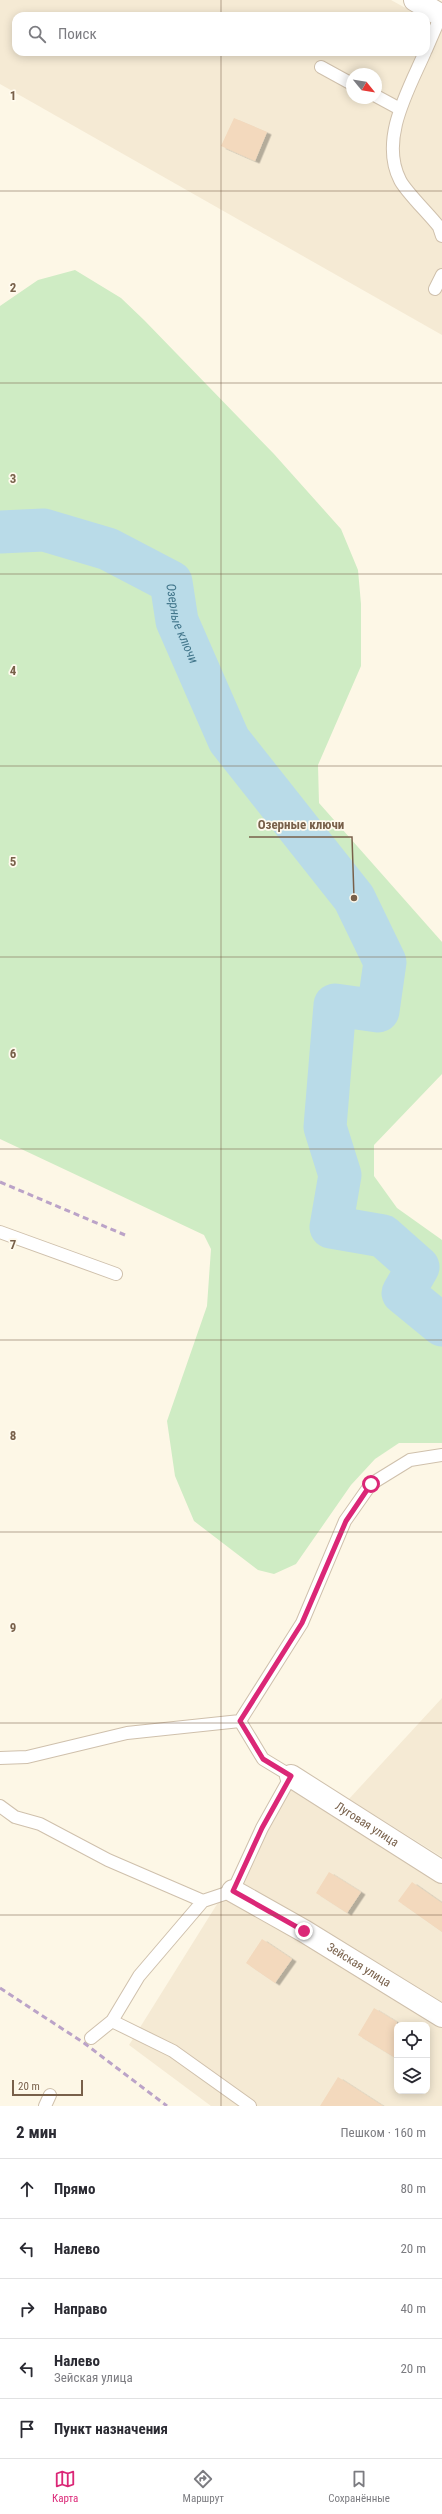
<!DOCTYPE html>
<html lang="ru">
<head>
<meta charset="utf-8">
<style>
	:root { --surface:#fff; --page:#f2f2f3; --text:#2b2b33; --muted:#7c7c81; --line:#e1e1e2; --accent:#db2777 }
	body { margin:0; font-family:"Roboto Condensed",sans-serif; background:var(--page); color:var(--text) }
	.controls { position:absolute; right:12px; bottom:12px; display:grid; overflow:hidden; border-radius:8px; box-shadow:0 2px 10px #0003 }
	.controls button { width:36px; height:36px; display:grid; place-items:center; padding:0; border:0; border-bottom:1px solid var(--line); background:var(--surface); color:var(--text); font:20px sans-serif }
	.compass { position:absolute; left:346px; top:68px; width:36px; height:36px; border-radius:50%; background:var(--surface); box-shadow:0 2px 10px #0003; rotate:120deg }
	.scale { position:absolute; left:12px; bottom:10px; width:71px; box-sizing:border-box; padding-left:4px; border:2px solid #78604a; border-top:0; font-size:11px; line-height:14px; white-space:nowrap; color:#78604a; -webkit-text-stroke:3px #fffaed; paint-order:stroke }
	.stop { position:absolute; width:12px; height:12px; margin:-9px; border:3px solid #db2777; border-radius:50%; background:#fff }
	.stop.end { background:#db2777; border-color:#fff; box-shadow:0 1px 4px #0008 }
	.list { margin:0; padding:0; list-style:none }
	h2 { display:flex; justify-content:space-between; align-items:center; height:52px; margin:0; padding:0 16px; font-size:17px }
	h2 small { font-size:13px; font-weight:400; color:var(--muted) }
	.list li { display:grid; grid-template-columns:26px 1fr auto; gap:12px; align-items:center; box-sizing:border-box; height:60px; padding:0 16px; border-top:1px solid var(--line) }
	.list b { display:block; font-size:15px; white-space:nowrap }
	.list p { margin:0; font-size:13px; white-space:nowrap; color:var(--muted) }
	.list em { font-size:13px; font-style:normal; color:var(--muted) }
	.icon { flex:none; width:22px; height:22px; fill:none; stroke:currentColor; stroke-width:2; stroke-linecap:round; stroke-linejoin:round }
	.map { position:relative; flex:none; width:442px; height:2106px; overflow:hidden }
	.search { position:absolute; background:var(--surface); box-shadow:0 2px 10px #0003; left:12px; right:12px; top:12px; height:44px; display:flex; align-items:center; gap:10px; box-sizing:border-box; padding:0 14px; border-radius:12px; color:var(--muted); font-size:15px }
	.sheet { height:352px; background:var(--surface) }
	nav { display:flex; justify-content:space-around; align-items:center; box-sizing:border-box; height:56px; border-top:1px solid var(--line); background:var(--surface); font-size:11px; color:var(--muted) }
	nav a { display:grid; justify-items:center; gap:2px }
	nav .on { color:var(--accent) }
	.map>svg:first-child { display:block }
</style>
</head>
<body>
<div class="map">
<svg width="442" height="2106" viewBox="0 0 442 2106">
	<defs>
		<filter id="shadow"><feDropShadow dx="4.5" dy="2.5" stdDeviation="0" flood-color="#0004"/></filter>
	</defs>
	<rect width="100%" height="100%" fill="#fdf7e6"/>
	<path fill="#f5ead4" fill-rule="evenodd" d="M0,0H391L420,16H16V52H426V20L442,31V335L0,84ZM352,74H376V98H352Z
		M442,1698V1857L349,1799Z
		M294,1781L442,1881V2106H211L129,2045ZM397,2025H427V2091H397Z"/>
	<path fill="#cfecc4" d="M75,270L121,298L144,320L274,454L341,529L358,570L361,604V666L318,765L319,803L442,942V1074L374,1145V1176L397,1208L442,1240V1443H399L375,1459L351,1485L296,1564L274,1574L258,1570L194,1521L175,1476L167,1421L207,1306L211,1249L204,1235L0,1139V306L38,280Z"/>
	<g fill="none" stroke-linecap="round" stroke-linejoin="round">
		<path stroke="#b9dbe8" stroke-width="43" id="s1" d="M0,532L44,530L108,549L171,582L177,621L229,740L354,898L385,962L378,1011L335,1005L325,1127L340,1175L331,1227L383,1236L418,1267L403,1293L442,1325"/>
	</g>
	<path fill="#f3d9bd" filter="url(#shadow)" d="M234,118L267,132L255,161L221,146Z
		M329,1872L361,1892L347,1913L316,1893Z
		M412,1882L442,1903V1932L398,1901Z
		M262,1939L292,1959L275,1983L246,1963Z
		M374,2008L397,2022V2059L358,2035Z
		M338,2077L383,2106H320Z"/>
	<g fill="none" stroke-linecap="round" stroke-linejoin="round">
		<g stroke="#cfc0ac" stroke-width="14">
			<path id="lane" d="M426,50L441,15
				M425,52C409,89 379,139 400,180C405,191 430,215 439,227L442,236
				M321,67L352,84
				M376,96L400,109
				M435,289L442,275
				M0,1232L116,1274
				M0,1758L27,1757L127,1733L240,1721
				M0,1806L15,1817L40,1824L108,1860L203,1901
				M112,2021L173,2051L250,2106
				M91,2038L112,2021L139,1976L203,1901L233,1891L262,1828L291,1776L263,1759L240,1721L302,1623L345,1521L371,1484L410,1460L442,1455
				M45,2106L50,2095"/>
		</g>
		<g stroke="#cfc0ac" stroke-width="24">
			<g id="street">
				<path d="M415,0L442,16"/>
				<path id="s2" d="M291,1776L442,1872"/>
				<path id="s3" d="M233,1891L304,1931L442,2016"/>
			</g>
		</g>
		<use href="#lane" stroke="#fff" stroke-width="12"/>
		<use href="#street" stroke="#fff" stroke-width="22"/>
		<path stroke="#bba3c8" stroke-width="3" stroke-dasharray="6 4" stroke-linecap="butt" d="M0,1182L125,1235
			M0,1988L84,2043L167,2106"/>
	</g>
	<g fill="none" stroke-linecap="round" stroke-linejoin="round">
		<path stroke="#db2777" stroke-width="5" d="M304,1931L233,1891L262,1828L291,1776L263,1759L240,1721L302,1623L346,1521L371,1484"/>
	</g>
	<path fill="none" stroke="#78604a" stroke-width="1" stroke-opacity="0.55" d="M221,0V16M221,52V2106M0,191H442M0,383H442M0,574H442M0,766H442M0,957H442M0,1149H442M0,1340H442M0,1532H442M0,1723H442M0,1915H442"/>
	<g text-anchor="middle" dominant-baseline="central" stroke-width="3.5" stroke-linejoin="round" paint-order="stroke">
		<g font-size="12" fill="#78604a" stroke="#fffaed">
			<text stroke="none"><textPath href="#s2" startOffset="90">Луговая улица</textPath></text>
			<text stroke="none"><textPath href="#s3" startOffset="146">Зейская улица</textPath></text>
		</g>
		<g font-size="13" font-style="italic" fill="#42768b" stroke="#fffaed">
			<text stroke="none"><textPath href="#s1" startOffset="225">Озерные ключи</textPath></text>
		</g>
	</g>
	<g font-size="13" text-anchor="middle" font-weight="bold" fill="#78604a" stroke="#fffaed" stroke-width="3.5" stroke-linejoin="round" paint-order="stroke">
		<text x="13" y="100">1</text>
		<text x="13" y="292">2</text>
		<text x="13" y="483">3</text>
		<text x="13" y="675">4</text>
		<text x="13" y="866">5</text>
		<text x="13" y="1058">6</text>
		<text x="13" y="1249">7</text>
		<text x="13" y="1440">8</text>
		<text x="13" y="1632">9</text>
	</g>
	<path fill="none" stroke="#78604a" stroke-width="1.5" d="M354 898L352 837H249"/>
	<circle fill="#78604a" stroke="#fffaed" stroke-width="1.5" cx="354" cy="898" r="4"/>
	<g font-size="13" text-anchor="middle" font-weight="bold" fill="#78604a" stroke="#fffaed" stroke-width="3.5" stroke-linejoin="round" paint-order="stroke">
		<text x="301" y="829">Озерные ключи</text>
	</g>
</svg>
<div class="controls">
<button><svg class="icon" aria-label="locate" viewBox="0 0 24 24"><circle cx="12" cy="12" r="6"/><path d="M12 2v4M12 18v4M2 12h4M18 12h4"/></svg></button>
<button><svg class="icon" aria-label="layers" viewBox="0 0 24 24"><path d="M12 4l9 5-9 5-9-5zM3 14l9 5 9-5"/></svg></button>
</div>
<svg class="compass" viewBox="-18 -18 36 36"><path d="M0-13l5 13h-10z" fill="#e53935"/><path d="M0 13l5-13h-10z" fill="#7c7c81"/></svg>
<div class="scale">20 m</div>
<div class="stop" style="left:371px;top:1484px"></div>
<div class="stop end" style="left:304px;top:1931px"></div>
<div class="search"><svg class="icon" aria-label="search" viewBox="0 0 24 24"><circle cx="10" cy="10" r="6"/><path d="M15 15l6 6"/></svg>Поиск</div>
</div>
<section class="sheet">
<h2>2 мин<small>Пешком · 160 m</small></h2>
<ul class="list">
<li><svg class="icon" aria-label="ahead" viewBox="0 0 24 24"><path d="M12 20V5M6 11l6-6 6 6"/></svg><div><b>Прямо</b></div><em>80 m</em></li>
<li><svg class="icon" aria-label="left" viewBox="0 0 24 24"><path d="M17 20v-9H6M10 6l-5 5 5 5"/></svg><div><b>Налево</b></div><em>20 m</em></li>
<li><svg class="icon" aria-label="right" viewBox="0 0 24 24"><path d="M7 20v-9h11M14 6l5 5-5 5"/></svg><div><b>Направо</b></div><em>40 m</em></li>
<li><svg class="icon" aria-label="left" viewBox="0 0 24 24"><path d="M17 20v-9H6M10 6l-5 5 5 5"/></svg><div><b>Налево</b><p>Зейская улица</p></div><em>20 m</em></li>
<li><svg class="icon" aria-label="arrive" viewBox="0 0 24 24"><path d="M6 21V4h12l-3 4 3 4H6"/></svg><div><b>Пункт назначения</b></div></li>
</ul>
</section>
<nav>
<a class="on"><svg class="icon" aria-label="map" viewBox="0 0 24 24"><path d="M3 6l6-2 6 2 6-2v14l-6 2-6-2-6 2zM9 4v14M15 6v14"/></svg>Карта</a>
<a><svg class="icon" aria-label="directions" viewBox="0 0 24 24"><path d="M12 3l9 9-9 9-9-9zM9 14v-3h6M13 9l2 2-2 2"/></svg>Маршрут</a>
<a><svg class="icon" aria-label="saved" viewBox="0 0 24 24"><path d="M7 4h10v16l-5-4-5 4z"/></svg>Сохранённые</a>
</nav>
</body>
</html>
